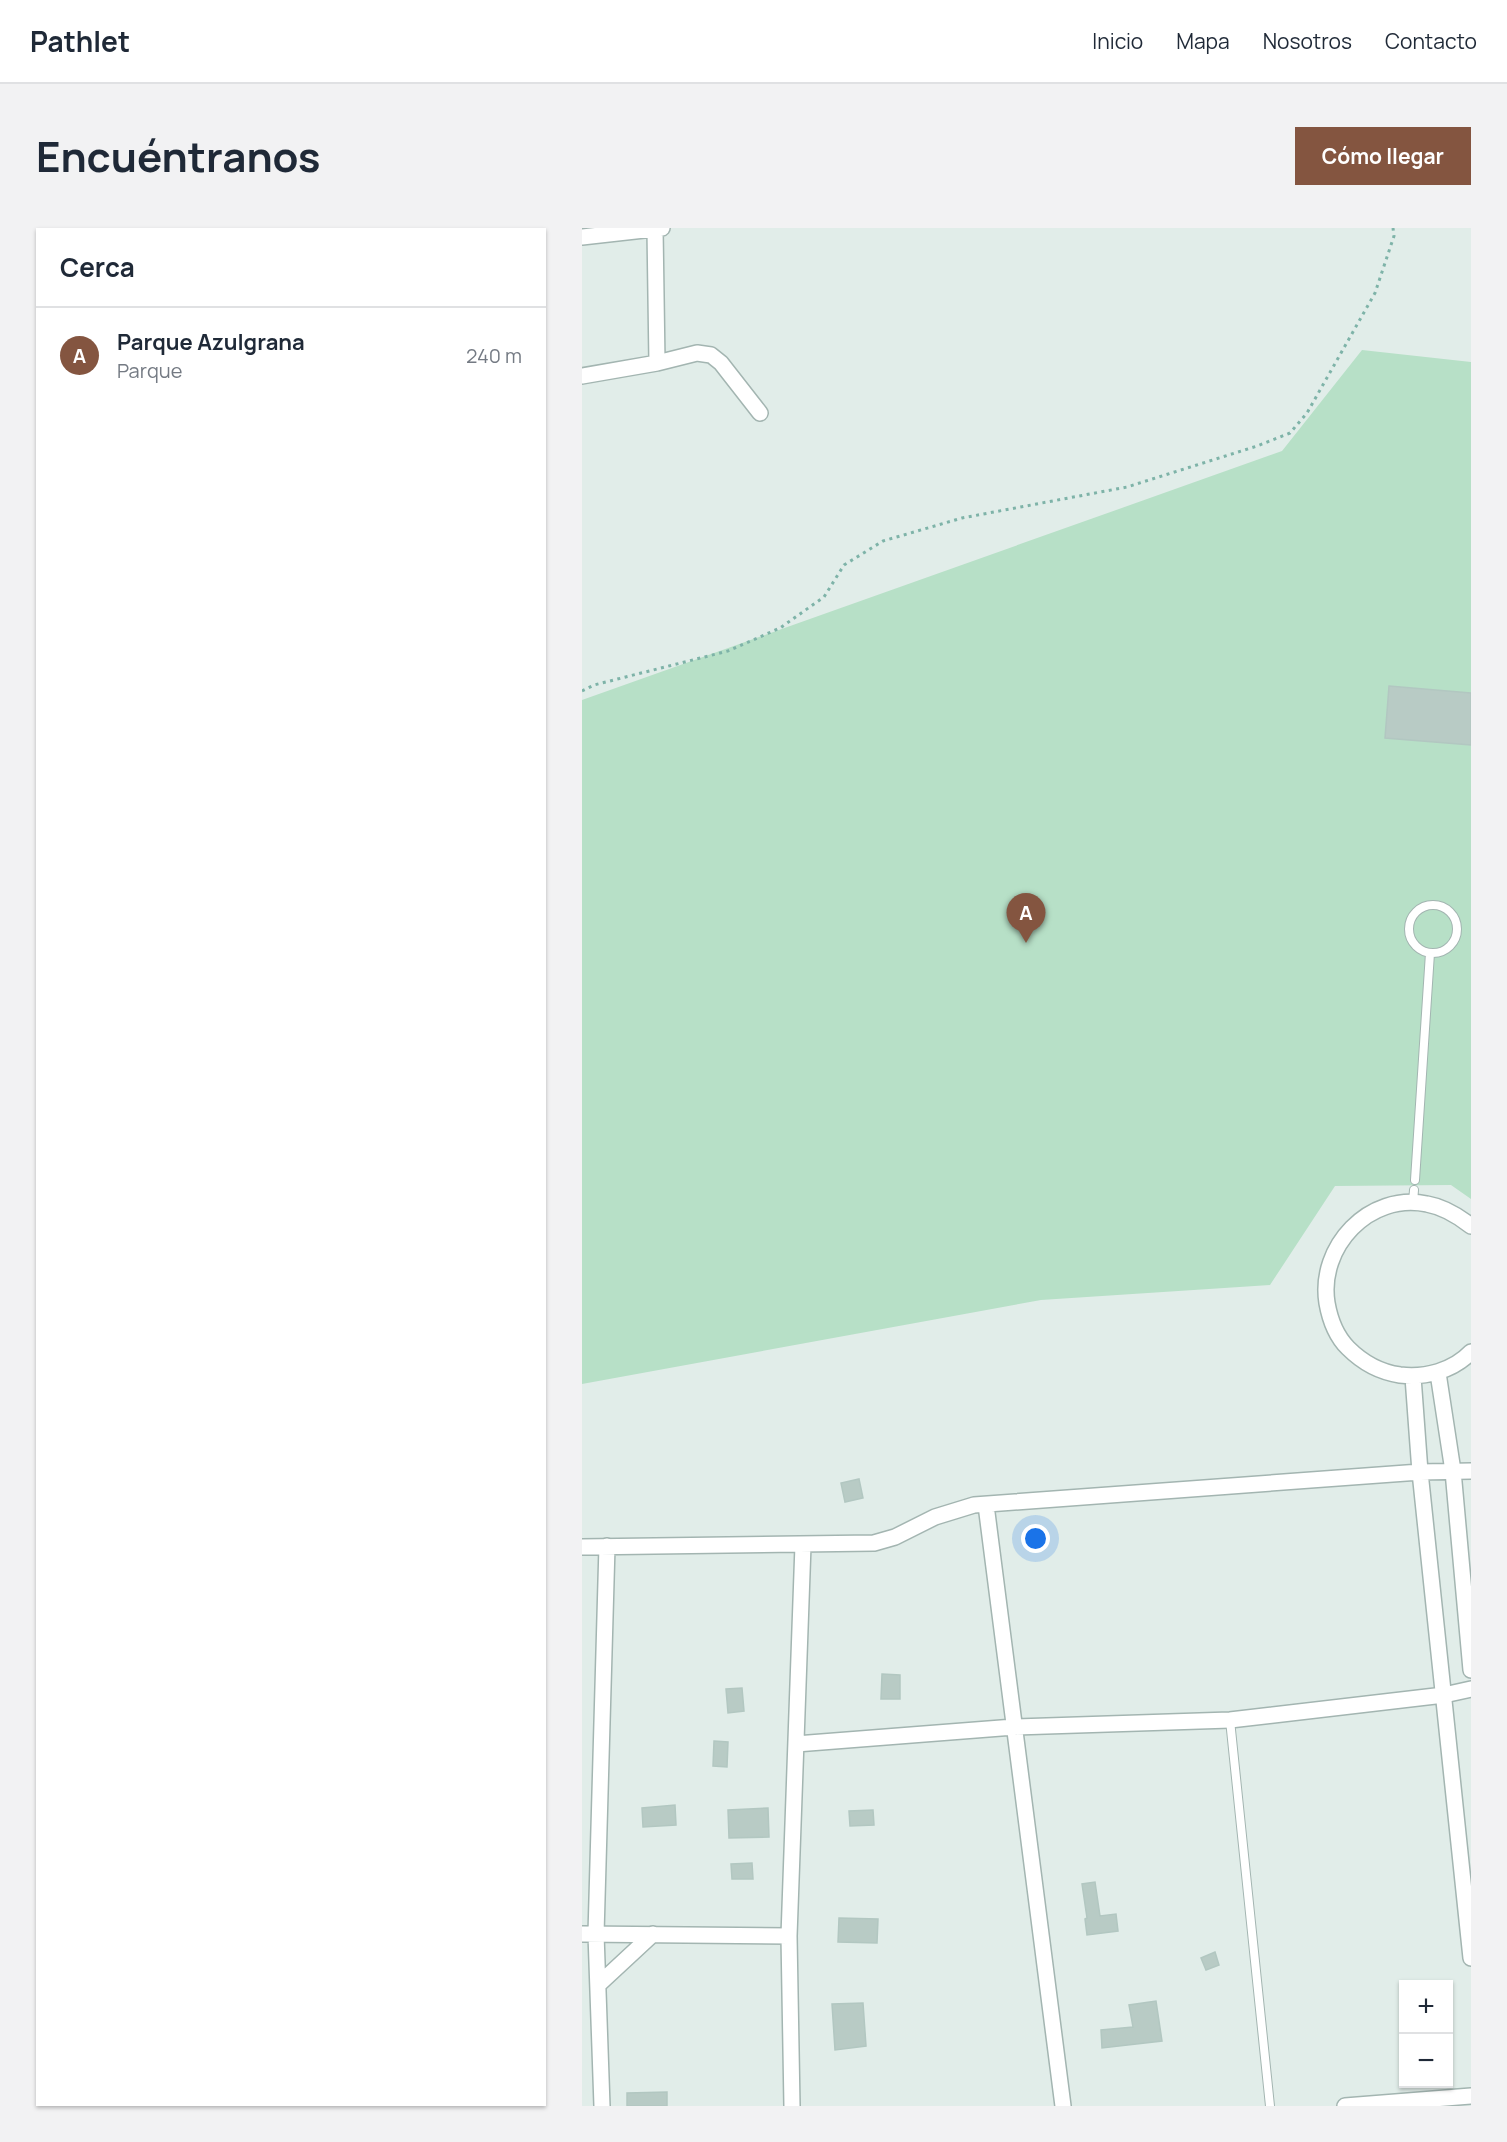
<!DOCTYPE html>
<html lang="es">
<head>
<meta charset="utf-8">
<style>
	:root { --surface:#fff; --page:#f2f2f3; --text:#1f2937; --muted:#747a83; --line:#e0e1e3; --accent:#845540 }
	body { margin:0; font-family:Manrope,sans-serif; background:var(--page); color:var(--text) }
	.controls { position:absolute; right:18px; bottom:18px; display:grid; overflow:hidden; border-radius:0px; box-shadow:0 2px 4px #0004 }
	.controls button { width:54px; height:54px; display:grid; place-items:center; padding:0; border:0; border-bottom:2px solid var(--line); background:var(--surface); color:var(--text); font:30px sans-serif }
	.you { position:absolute; left:454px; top:1311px; width:21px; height:21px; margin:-15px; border:4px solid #fff; border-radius:50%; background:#1a73e8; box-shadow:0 0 0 9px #1a73e833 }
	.badge { display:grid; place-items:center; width:39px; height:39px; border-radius:50%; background:var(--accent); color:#fff; font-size:20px; font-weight:700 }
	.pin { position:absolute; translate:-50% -50px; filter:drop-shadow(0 2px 3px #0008) }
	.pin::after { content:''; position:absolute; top:32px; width:21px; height:18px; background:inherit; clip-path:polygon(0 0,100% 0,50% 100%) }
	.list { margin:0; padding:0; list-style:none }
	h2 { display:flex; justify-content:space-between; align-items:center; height:78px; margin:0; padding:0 24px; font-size:26px }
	h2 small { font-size:20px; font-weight:400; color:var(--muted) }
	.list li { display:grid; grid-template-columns:39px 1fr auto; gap:18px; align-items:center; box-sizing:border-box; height:96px; padding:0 24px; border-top:2px solid var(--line) }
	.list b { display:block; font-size:22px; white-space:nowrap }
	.list p { margin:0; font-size:20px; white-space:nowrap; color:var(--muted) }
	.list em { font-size:20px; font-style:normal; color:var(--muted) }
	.map { position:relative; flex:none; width:889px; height:1878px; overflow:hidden; border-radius:0px }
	header { display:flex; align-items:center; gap:36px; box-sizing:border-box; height:84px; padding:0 30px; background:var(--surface); border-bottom:2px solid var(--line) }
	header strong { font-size:28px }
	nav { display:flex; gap:33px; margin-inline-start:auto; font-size:21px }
	.intro { display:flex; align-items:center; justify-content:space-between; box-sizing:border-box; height:144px; padding:0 36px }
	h1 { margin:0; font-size:42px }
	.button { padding:15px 27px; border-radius:0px; background:var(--accent); color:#fff; font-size:21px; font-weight:700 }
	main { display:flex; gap:36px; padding:0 36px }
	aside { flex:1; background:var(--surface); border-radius:0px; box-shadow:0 2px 4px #0004 }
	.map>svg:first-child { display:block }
</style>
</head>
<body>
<header>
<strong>Pathlet</strong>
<nav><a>Inicio</a><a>Mapa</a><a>Nosotros</a><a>Contacto</a></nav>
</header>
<div class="intro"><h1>Encuéntranos</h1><a class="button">Cómo llegar</a></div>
<main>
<aside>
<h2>Cerca<small></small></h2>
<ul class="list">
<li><span class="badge">A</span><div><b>Parque Azulgrana</b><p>Parque</p></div><em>240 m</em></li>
</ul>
</aside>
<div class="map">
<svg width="889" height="1878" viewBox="0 0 889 1878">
	<rect width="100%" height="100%" fill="#e1ede9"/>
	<path fill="#b7e0c7" d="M780,122L889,134V971L869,957L753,958L688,1057L459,1072L0,1156V472L700,223Z"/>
	<path fill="#b8cbc5" stroke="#b2c7c1" stroke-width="1.5" d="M807,458L889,465V517L803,510Z
		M277,1251L281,1270L263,1274L259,1255Z
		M300,1446L318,1447V1471H299Z
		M160,1460L162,1483L146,1485L144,1461Z
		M132,1513L146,1514L145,1539L131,1538Z
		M93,1577L94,1597L61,1599L60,1580Z
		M186,1580L187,1609L147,1610L146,1582Z
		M291,1582L292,1597L268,1598L267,1583Z
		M170,1635L171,1651H150L149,1636Z
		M513,1654L518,1688L534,1686L536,1703L505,1707L503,1691L505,1690L500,1656Z
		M257,1690L296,1691L295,1715L256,1714Z
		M633,1724L637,1737L624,1742L619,1730Z
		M574,1773L580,1813L520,1820L519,1802L551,1799L547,1777Z
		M281,1775L284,1818L253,1822L250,1776Z
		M85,1864V1878H45V1865Z"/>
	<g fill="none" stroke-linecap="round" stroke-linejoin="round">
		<g stroke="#a3b5b1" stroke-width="10">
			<path id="service" d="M827 701a24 24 0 1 1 48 0a24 24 0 1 1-48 0Z
				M833,952L848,725
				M831,974L832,962
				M648,1492L688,1878"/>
		</g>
		<g stroke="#a3b5b1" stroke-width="18">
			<path id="minor" d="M73,1L75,135
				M0,9L80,0
				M0,148L75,135L115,125L129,127L139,135L178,185
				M889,998C875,987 862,979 845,976C787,964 736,1019 745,1075C748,1092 754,1108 766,1120C781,1135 797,1144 818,1147C843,1150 871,1143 889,1124
				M856,1145L871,1243L889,1442
				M831,1149L838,1244L889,1730
				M404,1277L481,1878
				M0,1319L292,1315L313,1309L353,1289L392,1277L838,1244L889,1243
				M214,1516L432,1499L648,1492L862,1467L889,1461
				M0,1706L207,1708
				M16,1757L71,1706
				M20,1878L14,1706L25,1318
				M210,1878L207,1708L221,1317
				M763,1878L889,1868"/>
		</g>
		<path stroke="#7eb3a8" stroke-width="3" stroke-dasharray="3 4.5" stroke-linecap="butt" d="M0,463L12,457L146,423L198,400L242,369L262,337L301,313L380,290L545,259L675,218L708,205L725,185L793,65L812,8L811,0"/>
		<use href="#service" stroke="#fff" stroke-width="8"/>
		<use href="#minor" stroke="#fff" stroke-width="15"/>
	</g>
</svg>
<div class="controls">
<button>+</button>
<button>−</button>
</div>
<div class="you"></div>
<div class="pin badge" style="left:444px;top:715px">A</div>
</div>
</main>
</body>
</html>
